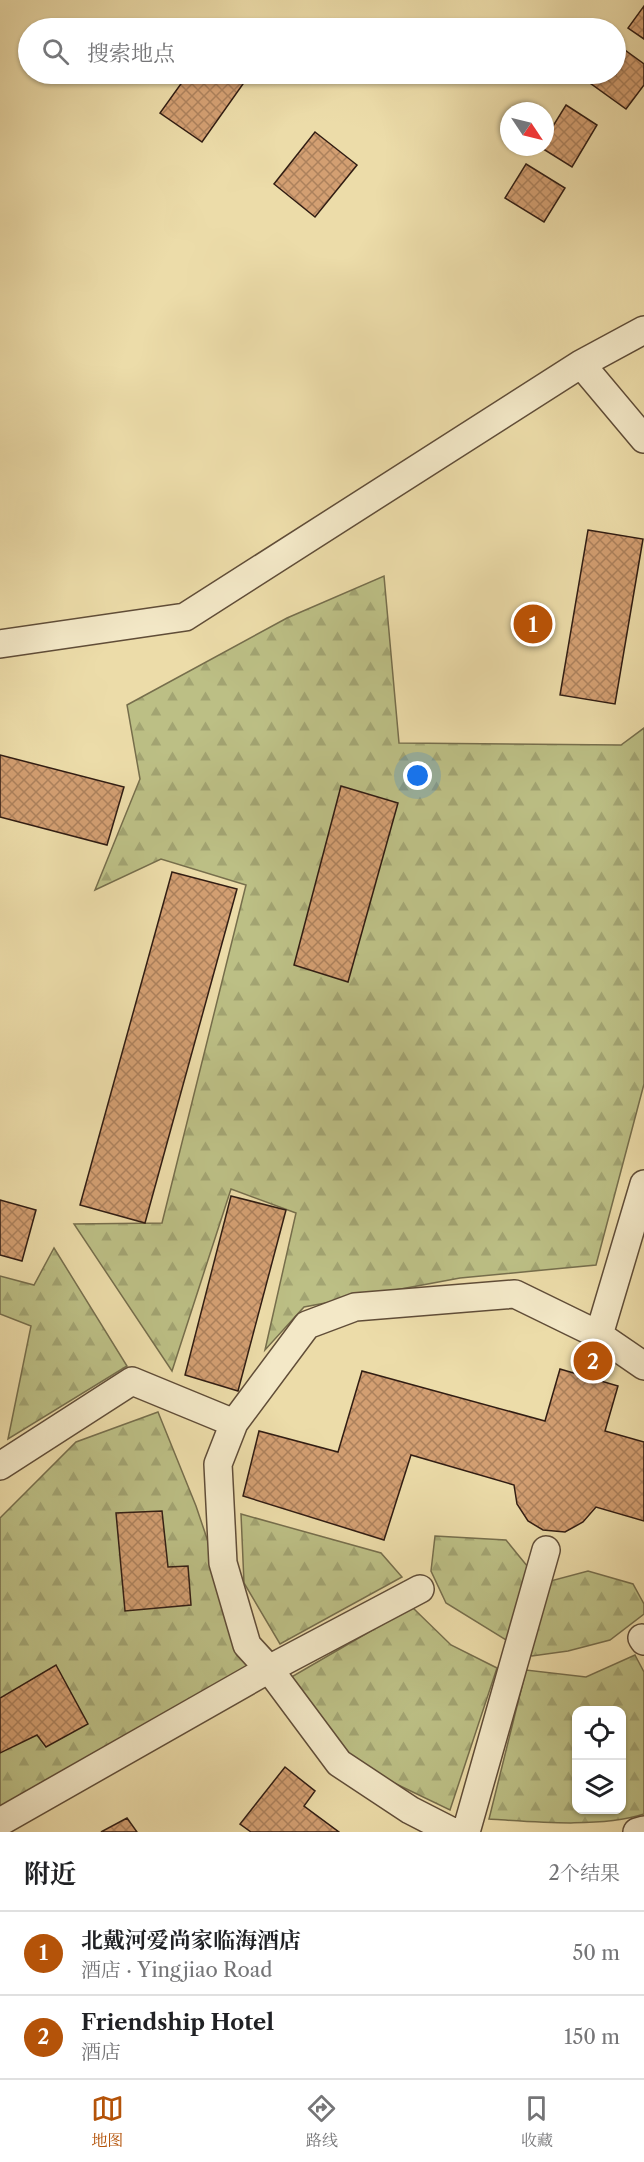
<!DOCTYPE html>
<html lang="zh">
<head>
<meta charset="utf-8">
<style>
	:root { --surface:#fff; --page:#f6f6f6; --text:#202124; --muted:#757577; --line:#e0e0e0; --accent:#b45309 }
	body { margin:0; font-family:"Libre Caslon Text","Noto Serif SC",serif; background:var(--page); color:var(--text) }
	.controls { position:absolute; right:18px; bottom:18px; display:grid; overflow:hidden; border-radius:12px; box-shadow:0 2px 4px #0004 }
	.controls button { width:54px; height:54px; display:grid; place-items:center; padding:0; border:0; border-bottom:2px solid var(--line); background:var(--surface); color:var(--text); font:30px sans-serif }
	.compass { position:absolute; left:500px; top:102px; width:54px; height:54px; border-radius:50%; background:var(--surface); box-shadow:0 2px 4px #0004; rotate:125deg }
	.you { position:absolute; left:418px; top:776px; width:21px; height:21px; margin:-15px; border:4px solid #fff; border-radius:50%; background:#1a73e8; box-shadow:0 0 0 9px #1a73e833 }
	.badge { display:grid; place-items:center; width:39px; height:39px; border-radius:50%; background:var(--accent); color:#fff; font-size:20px; font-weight:700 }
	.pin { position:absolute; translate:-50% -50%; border:3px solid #fff; box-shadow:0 2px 6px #0006 }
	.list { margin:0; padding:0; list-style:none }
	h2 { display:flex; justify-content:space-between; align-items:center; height:78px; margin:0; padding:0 24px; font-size:26px }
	h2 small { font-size:20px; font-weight:400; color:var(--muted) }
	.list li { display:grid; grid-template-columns:39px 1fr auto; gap:18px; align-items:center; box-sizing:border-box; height:84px; padding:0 24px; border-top:2px solid var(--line) }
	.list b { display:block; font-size:22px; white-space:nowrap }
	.list p { margin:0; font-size:20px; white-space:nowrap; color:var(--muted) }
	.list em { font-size:20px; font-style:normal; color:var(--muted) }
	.icon { flex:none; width:33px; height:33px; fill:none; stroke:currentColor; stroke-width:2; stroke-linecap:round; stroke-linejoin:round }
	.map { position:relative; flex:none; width:644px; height:1832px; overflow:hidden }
	.search { position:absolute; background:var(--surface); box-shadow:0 2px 4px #0004; left:18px; right:18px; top:18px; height:66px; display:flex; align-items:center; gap:15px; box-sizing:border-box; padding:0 21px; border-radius:33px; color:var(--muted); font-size:22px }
	.sheet { height:246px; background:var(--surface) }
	nav { display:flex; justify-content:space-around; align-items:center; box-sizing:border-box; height:84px; border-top:2px solid var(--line); background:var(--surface); font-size:16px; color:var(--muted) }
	nav a { display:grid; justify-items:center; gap:3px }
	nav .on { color:var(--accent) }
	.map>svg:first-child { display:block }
</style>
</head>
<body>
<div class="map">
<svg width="644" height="1832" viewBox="0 0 644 1832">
	<defs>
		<pattern id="forest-firs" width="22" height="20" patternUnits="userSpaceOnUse" patternTransform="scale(1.5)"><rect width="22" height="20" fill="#bcbf85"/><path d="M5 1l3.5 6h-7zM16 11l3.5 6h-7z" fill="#a2a472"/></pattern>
		<pattern id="building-cross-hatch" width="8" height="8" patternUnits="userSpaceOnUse" patternTransform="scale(1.5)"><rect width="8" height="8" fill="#d39f72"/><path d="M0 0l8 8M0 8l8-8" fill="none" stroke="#ac815c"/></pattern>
	</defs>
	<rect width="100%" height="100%" fill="#ecdca9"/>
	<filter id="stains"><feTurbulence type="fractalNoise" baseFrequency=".00333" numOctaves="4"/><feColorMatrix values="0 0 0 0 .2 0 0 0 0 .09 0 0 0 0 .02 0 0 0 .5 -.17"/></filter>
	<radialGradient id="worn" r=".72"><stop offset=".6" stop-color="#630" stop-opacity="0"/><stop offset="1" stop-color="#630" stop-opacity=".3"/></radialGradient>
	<path fill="url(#forest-firs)" stroke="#766e4c" stroke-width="1.5" fill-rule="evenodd" d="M384,576L399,743L621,745L644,728V1084L596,1265L460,1278L304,1307L265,1350L296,1213L231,1189L172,1371L74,1224L162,1223L246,885L161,859L95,890L140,779L127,705L287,618Z
		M54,1248L127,1366L8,1439L31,1326L0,1314V1276L34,1285Z
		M158,1412L196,1506L251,1669L0,1811V1518L76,1442Z
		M241,1514L381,1553L402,1577L280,1644L244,1583Z
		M435,1536L506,1540L532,1572L547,1582L588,1571L633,1584L644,1604V1614L610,1640L568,1651L532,1656L446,1603L431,1571Z
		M412,1607L451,1645L497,1668L450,1810L392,1782L338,1747L288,1679Z
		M635,1655L644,1672V1814C600,1828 535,1822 489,1819L526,1670L586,1677ZM576,1710H622V1810H576Z"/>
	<path fill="url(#building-cross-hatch)" stroke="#311d13" stroke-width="1.5" d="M644,6V39L628,28Z
		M618,45L644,64V85L626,109L590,83L597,74H616V48Z
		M188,74H228L243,84L202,142L160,113Z
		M566,105L597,125L572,167L540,147H545V139Z
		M315,132L357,165L315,217L274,184Z
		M526,164L565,188L544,222L505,198Z
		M588,530L643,539L615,704L560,695Z
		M0,755L124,787L107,845L0,817Z
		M341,786L398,803L348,982L294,965Z
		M172,872L237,889L145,1223L80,1205Z
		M231,1196L286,1210L238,1391L185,1375Z
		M0,1200L36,1210L22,1261L0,1255Z
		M560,1369L618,1386L605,1431L644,1442V1521L596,1507L583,1522L565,1532L543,1530L528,1521L517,1504L514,1485L411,1455L384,1540L243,1496L259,1431L338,1452L362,1371L545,1421Z
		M162,1511L168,1567L188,1566L191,1605L125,1611L116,1513Z
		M56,1665L88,1724L46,1747L37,1735L0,1753V1698Z
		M285,1767L315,1791L304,1806L339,1832H251L240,1824Z
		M127,1818L137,1832H101Z"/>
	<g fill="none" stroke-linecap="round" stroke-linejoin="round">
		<g stroke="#604d38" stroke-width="30">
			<path id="minor" d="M581,364L644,439
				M0,644L185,617L581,364L644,330
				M599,1335L644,1184
				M0,1466L132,1381L234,1423
				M642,1638L644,1641
				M0,1822L269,1669L420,1589
				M453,1832L410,1810L339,1763L269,1669L247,1645L223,1563L218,1464L234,1423L307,1325L355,1307L515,1294L599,1335L644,1366
				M466,1832L546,1550
				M637,1832L644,1830"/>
		</g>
		<use href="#minor" stroke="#f3e8c7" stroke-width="27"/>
	</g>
	<rect width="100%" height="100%" filter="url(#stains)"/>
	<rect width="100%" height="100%" fill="url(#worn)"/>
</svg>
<div class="controls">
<button><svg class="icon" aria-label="locate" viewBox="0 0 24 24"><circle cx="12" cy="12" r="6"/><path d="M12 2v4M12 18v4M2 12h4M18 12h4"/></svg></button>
<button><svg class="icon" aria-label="layers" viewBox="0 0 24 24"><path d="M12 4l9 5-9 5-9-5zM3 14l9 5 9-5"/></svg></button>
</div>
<svg class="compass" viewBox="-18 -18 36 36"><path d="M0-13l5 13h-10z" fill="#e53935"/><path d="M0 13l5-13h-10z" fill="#757577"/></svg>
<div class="you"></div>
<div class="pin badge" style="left:533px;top:624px">1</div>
<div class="pin badge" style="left:593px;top:1361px">2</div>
<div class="search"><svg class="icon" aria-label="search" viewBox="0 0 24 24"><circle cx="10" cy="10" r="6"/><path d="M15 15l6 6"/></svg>搜索地点</div>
</div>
<section class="sheet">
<h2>附近<small>2个结果</small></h2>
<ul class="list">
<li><span class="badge">1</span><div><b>北戴河爱尚家临海酒店</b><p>酒店 · Yingjiao Road</p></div><em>50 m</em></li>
<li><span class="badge">2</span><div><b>Friendship Hotel</b><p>酒店</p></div><em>150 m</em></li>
</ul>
</section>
<nav>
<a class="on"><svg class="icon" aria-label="map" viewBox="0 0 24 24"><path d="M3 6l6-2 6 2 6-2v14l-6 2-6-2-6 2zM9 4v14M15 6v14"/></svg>地图</a>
<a><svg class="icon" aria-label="directions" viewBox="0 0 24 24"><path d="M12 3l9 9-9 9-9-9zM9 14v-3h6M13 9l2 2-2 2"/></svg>路线</a>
<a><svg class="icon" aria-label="saved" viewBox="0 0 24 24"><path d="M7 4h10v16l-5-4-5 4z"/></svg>收藏</a>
</nav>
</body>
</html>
